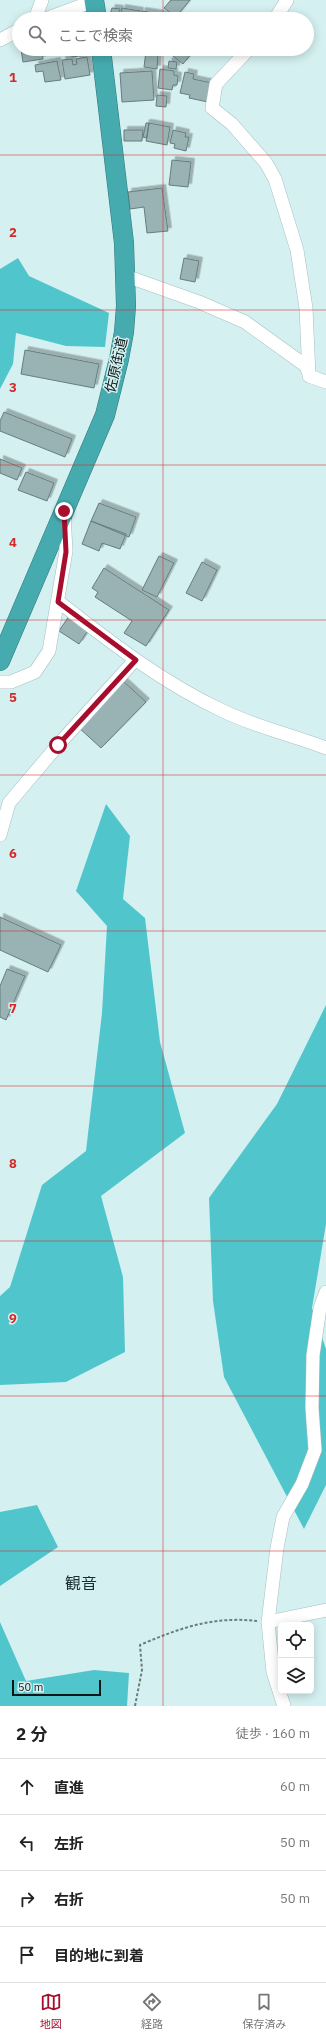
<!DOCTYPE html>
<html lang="ja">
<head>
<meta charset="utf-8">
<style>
	:root { --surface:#fff; --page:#f6f6f6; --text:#222; --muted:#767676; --line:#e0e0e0; --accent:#a70e2e }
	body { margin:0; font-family:"IBM Plex Sans","Noto Sans JP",sans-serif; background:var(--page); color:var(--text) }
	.controls { position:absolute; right:12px; bottom:12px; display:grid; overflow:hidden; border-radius:6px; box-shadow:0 2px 10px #0003 }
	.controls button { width:36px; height:36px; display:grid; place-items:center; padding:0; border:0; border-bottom:1px solid var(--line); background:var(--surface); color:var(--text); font:20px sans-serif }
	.scale { position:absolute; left:12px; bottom:10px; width:89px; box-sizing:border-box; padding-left:4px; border:2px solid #0d1717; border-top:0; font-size:11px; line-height:14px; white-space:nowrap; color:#0d1717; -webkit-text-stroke:3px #d5f0f1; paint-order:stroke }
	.stop { position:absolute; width:12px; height:12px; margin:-9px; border:3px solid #a70e2e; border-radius:50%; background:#fff }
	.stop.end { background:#a70e2e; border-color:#fff; box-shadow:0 1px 4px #0008 }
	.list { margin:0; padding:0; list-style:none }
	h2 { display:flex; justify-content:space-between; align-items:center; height:52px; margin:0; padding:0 16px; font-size:17px }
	h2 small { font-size:13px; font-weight:400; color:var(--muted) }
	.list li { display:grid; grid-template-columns:26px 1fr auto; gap:12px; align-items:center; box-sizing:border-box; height:56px; padding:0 16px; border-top:1px solid var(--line) }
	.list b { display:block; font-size:15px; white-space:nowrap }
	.list em { font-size:13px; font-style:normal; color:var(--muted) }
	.icon { flex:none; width:22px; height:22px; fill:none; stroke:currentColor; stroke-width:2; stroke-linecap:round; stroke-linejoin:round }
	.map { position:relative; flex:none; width:326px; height:1706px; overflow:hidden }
	.search { position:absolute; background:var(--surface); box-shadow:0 2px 10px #0003; left:12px; right:12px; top:12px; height:44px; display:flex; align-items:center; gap:10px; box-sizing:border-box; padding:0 14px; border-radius:22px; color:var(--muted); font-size:15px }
	.sheet { height:276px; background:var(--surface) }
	nav { display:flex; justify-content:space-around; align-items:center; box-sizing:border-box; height:56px; border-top:1px solid var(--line); background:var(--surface); font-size:11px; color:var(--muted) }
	nav a { display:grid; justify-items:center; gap:2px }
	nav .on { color:var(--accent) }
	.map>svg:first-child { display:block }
</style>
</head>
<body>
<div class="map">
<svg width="326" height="1706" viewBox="0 0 326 1706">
	<defs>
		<filter id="shadow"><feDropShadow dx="3.5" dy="-3.5" stdDeviation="0" flood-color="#0004"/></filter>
	</defs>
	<rect width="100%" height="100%" fill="#d5f0f1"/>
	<path fill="#50c6cc" d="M18,258L29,276L109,313L105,347L66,346L16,333L13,364L0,389V269Z
		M106,804L130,836L123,899L145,918L160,1042L185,1133L101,1196L123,1277L125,1352L66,1382L0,1385V1296L10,1287L42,1185L86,1151L102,1013L107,926L76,891Z
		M326,1005V1224L312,1308L326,1349V1485L304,1529L224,1377L213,1301L209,1198L277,1104Z
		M37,1505L58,1547L0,1586V1512Z
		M0,1622L26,1681L94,1670L129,1673L127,1706H0Z"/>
	<path fill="#99b2b3" stroke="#657d7e" filter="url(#shadow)" d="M171,0H190L176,17L164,8Z
		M112,8L120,9L119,16L110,14Z
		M122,8L140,11L139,19L120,18Z
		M142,11L167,15L166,19H141Z
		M78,14L79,19H66V16Z
		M21,49H42L43,59L23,62Z
		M70,49H85L86,55L72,57Z
		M180,49H195L183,64L173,56Z
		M146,51L158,52L157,69L144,67Z
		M87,57L90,75L65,79L62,60L72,59L73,65L77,64L76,59Z
		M57,61L61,80L45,82L43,71L36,72L35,65Z
		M169,61L177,62L176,69L168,68Z
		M160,69L174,71V75L178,76L177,85H173L172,90L158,88Z
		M152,71L154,100L122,102L120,73Z
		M185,72L194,74L193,79L212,83L208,102L189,98L190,95L180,93Z
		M157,95L167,96L166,107L156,106Z
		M146,123H149L147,138L143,137Z
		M149,123L170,127L167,145L146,141Z
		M124,130H143L142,141H124Z
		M173,130L186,133L185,137H189L186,151L174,148L175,144L170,143Z
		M172,160L191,162L188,187L169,185Z
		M162,188L168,231L147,233L144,207L130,209L128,192Z
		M184,258L199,261L195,282L180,279Z
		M25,350L99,364L94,388L21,374Z
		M4,412L72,439L65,457L0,431V421Z
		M0,459L22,468L17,480L0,473Z
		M26,472L54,483L47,501L18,490Z
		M99,503L136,517L129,537L91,521Z
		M91,521L126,534L120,549L102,543L99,551L82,544Z
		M159,556L174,563L157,597L142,590Z
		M202,562L217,570L202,601L186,593Z
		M104,568L169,610L146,646L124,633L132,621L95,597L98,592L92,588Z
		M69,616L89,629L79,644L59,631Z
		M122,680L146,702L101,748L77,726Z
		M0,917L61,945L48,972L0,950Z
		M7,969L25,976L6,1020L0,1017V986Z"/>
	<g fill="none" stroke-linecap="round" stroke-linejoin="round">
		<g stroke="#a6bfc0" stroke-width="14">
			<path id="minor" d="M35,19L42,0
				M45,19L94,1
				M275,19L287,0
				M0,40L19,30
				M249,49L216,84L212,108L232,124L266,163L275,179L297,250L306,308L309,376
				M126,276L199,302L245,322L306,366L309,374
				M309,376L326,382
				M59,602C110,642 163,683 223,711C256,727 292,735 326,748
				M0,682H11L35,672L49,651L66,551L64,514
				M0,835L9,803L58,745L135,660
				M268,1622L326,1610
				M284,1706L273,1672L268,1622L277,1548L283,1517L302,1484L315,1450L312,1408L313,1355L320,1308L326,1292"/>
		</g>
		<g stroke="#32777a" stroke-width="20">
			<path id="highway" d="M94,0L97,19
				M0,661L105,415L119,359L124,332L126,306L124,243L101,49"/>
		</g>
		<path stroke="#6b7d7e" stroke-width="2" stroke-dasharray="3 2" stroke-linecap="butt" d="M135,1706L142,1670L140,1645C180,1628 213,1616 257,1621"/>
		<use href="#minor" stroke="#fff" stroke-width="13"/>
		<use href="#highway" stroke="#46abaf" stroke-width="19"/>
	</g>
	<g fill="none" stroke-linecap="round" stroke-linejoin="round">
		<path stroke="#a70e2e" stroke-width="5" d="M58,745L136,660L58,602L66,552L64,511"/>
	</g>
	<path fill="none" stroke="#d62828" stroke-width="1" stroke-opacity="0.55" d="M163,0V19M163,49V1706M0,155H326M0,310H326M0,465H326M0,620H326M0,775H326M0,931H326M0,1086H326M0,1241H326M0,1396H326M0,1551H326"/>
	<g text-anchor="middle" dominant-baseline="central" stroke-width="3" stroke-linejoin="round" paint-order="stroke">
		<g font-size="14" fill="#0d1717" stroke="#d5f0f1">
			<text transform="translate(116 365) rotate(-77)">佐原街道</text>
		</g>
		<g font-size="16" fill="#192f30" stroke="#d5f0f1">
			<text x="81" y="1583">観音</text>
		</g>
	</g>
	<g font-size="13" text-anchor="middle" font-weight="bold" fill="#d62828" stroke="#d5f0f1" stroke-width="3" stroke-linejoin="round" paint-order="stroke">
		<text x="13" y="82">1</text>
		<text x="13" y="237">2</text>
		<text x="13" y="392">3</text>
		<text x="13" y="547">4</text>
		<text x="13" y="702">5</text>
		<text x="13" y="858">6</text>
		<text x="13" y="1013">7</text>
		<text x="13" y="1168">8</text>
		<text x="13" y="1323">9</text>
	</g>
</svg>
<div class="controls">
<button><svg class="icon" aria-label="locate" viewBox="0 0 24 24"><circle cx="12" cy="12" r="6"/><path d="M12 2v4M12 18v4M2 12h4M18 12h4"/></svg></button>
<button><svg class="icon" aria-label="layers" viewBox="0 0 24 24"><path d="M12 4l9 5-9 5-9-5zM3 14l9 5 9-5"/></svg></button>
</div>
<div class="scale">50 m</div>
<div class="stop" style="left:58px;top:745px"></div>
<div class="stop end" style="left:64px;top:511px"></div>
<div class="search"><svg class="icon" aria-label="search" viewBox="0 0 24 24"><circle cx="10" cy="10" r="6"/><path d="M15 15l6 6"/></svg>ここで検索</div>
</div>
<section class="sheet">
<h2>2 分<small>徒歩 · 160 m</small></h2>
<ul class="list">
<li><svg class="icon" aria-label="ahead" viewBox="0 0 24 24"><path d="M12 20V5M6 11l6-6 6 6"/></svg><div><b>直進</b></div><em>60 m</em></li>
<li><svg class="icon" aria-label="left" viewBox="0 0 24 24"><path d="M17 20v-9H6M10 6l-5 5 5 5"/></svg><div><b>左折</b></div><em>50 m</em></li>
<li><svg class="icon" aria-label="right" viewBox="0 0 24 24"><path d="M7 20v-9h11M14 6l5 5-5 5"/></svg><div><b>右折</b></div><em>50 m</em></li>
<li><svg class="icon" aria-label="arrive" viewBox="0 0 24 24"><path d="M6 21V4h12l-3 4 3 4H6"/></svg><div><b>目的地に到着</b></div></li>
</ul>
</section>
<nav>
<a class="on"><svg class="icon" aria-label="map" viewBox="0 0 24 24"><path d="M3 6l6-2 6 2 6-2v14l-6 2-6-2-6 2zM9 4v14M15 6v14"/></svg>地図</a>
<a><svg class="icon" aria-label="directions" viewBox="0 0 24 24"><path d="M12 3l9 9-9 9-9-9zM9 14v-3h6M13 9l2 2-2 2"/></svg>経路</a>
<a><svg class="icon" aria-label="saved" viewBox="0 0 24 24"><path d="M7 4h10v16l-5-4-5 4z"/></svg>保存済み</a>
</nav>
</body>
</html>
